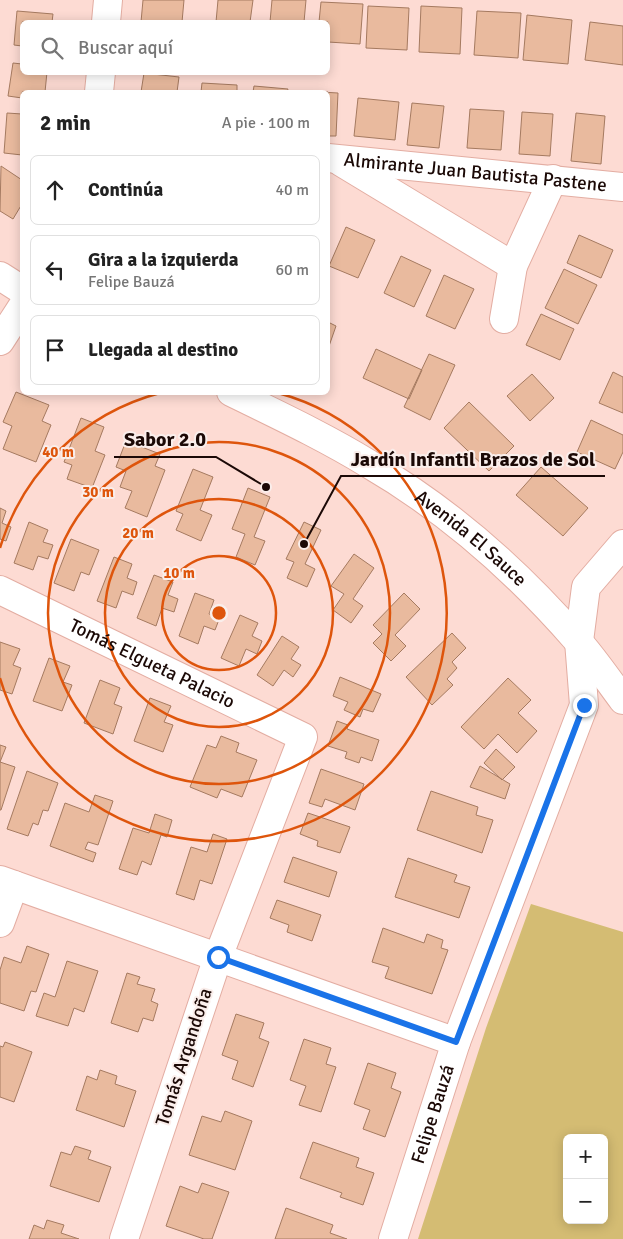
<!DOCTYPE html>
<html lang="es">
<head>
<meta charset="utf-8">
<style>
	:root { --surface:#fff; --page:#f6f6f6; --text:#222; --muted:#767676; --line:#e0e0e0 }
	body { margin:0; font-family:Signika,sans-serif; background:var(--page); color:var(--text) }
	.controls { position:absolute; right:15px; bottom:15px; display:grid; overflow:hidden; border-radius:8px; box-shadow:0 2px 12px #0003 }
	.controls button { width:45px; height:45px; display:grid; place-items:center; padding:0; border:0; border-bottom:1px solid var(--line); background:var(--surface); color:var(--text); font:25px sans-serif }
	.stop { position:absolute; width:15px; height:15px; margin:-11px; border:4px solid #1a73e8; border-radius:50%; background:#fff }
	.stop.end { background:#1a73e8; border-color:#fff; box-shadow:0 1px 5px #0008 }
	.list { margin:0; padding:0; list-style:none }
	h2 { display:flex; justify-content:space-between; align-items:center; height:65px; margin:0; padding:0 20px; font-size:21px }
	h2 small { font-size:16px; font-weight:400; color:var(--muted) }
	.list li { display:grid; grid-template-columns:32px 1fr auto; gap:15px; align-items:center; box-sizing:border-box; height:70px; margin:0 10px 10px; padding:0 10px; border:1px solid var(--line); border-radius:8px }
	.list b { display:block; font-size:19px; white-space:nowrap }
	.list p { margin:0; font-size:16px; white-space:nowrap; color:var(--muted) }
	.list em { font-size:16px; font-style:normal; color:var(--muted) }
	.icon { flex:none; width:28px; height:28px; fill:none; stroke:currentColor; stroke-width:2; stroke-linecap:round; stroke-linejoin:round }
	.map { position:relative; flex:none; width:623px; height:1239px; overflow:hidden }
	.search { position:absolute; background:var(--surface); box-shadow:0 2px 12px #0003; left:20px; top:20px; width:310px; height:55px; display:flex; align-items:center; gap:12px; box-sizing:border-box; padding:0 18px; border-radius:8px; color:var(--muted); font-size:19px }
	.panel { position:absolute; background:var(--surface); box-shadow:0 2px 12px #0003; left:20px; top:90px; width:310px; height:305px; border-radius:8px }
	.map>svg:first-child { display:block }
</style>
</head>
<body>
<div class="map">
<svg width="623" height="1239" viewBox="0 0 623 1239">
	<rect width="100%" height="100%" fill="#fddbd3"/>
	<path fill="#d4bc73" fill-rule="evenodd" d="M531,904L623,932V1239H418L486,1028ZM567,1138H604V1220H567Z"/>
	<path fill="#e9ba9e" stroke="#a57a60" d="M143,0H184L182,22H141Z
		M218,0H253L250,22H216Z
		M272,0H306L304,22H270Z
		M321,2L363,4L360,44L328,42V22H319Z
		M368,6L409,8L407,50L366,48Z
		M421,6L462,8L460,54L419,52Z
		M17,11L53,14L52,22H22V46L14,45Z
		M477,11L521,13L518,58L474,55Z
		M527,15L572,20L568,64L523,60Z
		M590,22L623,26V65L585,60Z
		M13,63L22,64V72H47L45,92H22V98L8,96Z
		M144,73L179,77L177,92H141Z
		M202,83L237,85V92H201Z
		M254,86L288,89L287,92H253Z
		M303,91L338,93L336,136H328V92Z
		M358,98L399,102L395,140L354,136Z
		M412,103L444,106L439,148L407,145Z
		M470,109L504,111L501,150L467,148Z
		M522,112L553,114L550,156L519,154Z
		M7,113L22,114V155L4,153Z
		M576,113L605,116L601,164L571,161Z
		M1,166L22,180V204L13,219L0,211Z
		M346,227L375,240L358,278L329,266Z
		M579,235L613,250L601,278L567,263Z
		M401,256L431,270L414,307L384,293Z
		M564,269L597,285L578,324L545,308Z
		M444,275L474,289L455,329L426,316Z
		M541,314L574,329L560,360L526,345Z
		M328,322L336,326L328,349Z
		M376,349L422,370L409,399L363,378Z
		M429,354L455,365L430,420L404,407Z
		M613,372L623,377V413L599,403Z
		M532,374L554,398L530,421L507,396Z
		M16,392L49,405L42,421L51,425L36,462L3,449L12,426L3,422Z
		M469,402L514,446L489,471L444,428Z
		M81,418L104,427L95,451L105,455L92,488L67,479L72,465L64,462Z
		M591,420L623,435V452L615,469L577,452Z
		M126,441L160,454L155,466L165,470L147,517L125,508L132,491L120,487L126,471L116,467Z
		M541,467L588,508L563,536L516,495Z
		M193,469L213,477L200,510L212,515L201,541L176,530L183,514L176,511Z
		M248,488L270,497L254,537L265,541L255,565L236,557L245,534L232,529Z
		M0,508L6,511L2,523L11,527L6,541L0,539Z
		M29,522L48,530L43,542L53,545L48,559L38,556L33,570L14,563Z
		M304,522L321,530L305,564L315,569L307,587L287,578L294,562L286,559Z
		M71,539L99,550L89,575L81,572L74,591L54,583Z
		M354,554L374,568L353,599L363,606L351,623L333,610L344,594L331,586Z
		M114,557L132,564L127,578L137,582L133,595L122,591L116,608L97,601Z
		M154,575L173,582L168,595L178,599L174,612L162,608L156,626L137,618Z
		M195,593L214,600L209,614L220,617L215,630L204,626L198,644L179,636Z
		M404,593L420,609L395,635L406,646L391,661L373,643L382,634L373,625Z
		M240,615L258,623L252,636L262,641L257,654L246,649L239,666L221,658Z
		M452,633L466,648L452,662L457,668L447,679L453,685L432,705L406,677Z
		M282,636L299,647L291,659L301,665L293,677L284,670L273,686L257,675Z
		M0,642L20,649L13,665L21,668L12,694L0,690Z
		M49,658L70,666L63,682L72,685L62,711L33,701Z
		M340,677L381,694L373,712L363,709L360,717L344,710L348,702L333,696Z
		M508,678L531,700L518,713L537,731L517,753L498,734L484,749L461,727Z
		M100,680L120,688L114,704L122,707L113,734L84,723Z
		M150,698L171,706L164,722L173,725L163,752L134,741Z
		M337,721L348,725L347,729L379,740L372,761L361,757L359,763L345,758L347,752L328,746Z
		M221,736L239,743L236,752L257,760L242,797L221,789L217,798L190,787L207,745L216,748Z
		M0,745L6,747L0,762L15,767L1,810H0Z
		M496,749L515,767L502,780L484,763Z
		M480,766L510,784L505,799L470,787Z
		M321,769L364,784L355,810L325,799L322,807L309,803Z
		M27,771L58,783L48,811L43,810L38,825L33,823L28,836L7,829Z
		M431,791L478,807L476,815L493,820L482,853L417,830Z
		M95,795L113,801L98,845L88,842L85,849L96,853L93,862L50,846L65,803L89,812Z
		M308,813L350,827L340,853L317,846L318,841L300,834Z
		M155,814L172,820L167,837L161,835L151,865L142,861L137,875L119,869L133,828L149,833Z
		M213,834L227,839L212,884L200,880L194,900L176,894L191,847L207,852Z
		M293,857L337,872L329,897L284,882Z
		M408,858L457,875L454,882L470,887L459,918L395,897Z
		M277,900L321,915L312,941L287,932L289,925L270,918Z
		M383,928L424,943L427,934L443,940L441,948L448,950L432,994L385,978L389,967L372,962Z
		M27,946L49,954L36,992L31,991L24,1011L0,1003V970L4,957L21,963Z
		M67,961L98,971L84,1012L74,1008L68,1026L36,1016L44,993L55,997Z
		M127,973L140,977L137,984L155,989L151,1001L158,1004L153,1021L143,1018L138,1032L111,1023Z
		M236,1014L264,1023L259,1038L269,1042L253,1087L232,1079L238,1061L222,1055Z
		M304,1039L331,1048L326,1064L336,1067L321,1112L299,1105L306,1086L290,1080Z
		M5,1042L32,1052L14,1102L0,1097V1046L3,1047Z
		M368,1063L396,1073L391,1088L401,1092L385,1137L363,1129L370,1110L354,1104Z
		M100,1070L117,1076L115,1084L136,1091L124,1127L76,1110L87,1076L97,1080Z
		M225,1111L252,1121L235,1170L189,1155L202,1116L221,1122Z
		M313,1142L359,1158L356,1167L374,1173L363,1205L340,1197L342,1193L300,1178Z
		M75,1146L91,1151L88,1159L111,1167L99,1202L50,1186L61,1152L71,1155Z
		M202,1183L229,1192L212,1239H204L166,1226L180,1186L198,1193Z
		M286,1208L333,1225L330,1233L347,1239H275Z
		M47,1220L64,1225L61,1233L79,1239H29L34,1225L44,1229Z"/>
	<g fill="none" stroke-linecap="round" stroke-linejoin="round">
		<g stroke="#e3ada2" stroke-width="30">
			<g id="minor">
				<path d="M106,22L108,0"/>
				<path d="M99,92L101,72"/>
				<path id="s1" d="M328,158L623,187"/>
				<path d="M341,162L513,266"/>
				<path d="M0,276L22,290"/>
				<path d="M504,319L513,266L553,179"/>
				<path d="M0,341L22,307"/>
				<path id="s2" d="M231,392C278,415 325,437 369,464C448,510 517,571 577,640C594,659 608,680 623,700"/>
				<path id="s3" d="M0,590L303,737L218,957L124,1239"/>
				<path d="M0,880L456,1042"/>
				<path d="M0,923L14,885"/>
				<path id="s4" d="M393,1239L456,1042L584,705L579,641L586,587L623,544"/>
			</g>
		</g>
		<use href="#minor" stroke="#fff" stroke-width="28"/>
	</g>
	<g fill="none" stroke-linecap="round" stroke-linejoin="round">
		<path stroke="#1a73e8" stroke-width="6" d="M218,957L456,1042L584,705"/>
	</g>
	<g fill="none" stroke="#de550c" stroke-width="2.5">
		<circle cx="219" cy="613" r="57"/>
		<circle cx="219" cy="613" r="114"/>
		<circle cx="219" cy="613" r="171"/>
		<path d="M0 548A228 228 0 0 1 160 393M278 393A228 228 0 1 1 0 678"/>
	</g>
	<g text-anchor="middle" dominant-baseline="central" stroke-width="4" stroke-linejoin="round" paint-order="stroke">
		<g font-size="19" fill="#1b0906" stroke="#faeeeb">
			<text stroke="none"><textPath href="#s1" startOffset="148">Almirante Juan Bautista Pastene</textPath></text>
			<text stroke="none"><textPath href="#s2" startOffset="282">Avenida El Sauce</textPath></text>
			<text stroke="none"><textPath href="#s3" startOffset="169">Tomás Elgueta Palacio</textPath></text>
			<text transform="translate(184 1057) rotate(-72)">Tomás Argandoña</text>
			<text stroke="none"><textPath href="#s4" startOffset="131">Felipe Bauzá</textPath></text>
		</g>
	</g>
	<circle cx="219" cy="613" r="8" fill="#de550c" stroke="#faeeeb" stroke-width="2.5"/>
	<g font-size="15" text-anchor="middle" font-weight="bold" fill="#de550c" stroke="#faeeeb" stroke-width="4" stroke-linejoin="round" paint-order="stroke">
		<text x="58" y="457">40 m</text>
		<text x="98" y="497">30 m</text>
		<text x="138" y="538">20 m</text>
		<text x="179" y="578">10 m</text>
	</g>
	<path fill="none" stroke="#1b0906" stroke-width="2" d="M266 487L216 457H114M304 544L341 476H605"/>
	<g fill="#1b0906" stroke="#faeeeb" stroke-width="2">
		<circle cx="266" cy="487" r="5"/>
		<circle cx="304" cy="544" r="5"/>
	</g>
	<g font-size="20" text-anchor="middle" font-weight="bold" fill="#1b0906" stroke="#faeeeb" stroke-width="4" stroke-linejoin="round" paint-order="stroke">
		<text x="165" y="446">Sabor 2.0</text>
		<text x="473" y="466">Jardín Infantil Brazos de Sol</text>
	</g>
</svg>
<div class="controls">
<button>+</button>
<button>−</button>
</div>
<div class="stop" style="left:218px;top:957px"></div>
<div class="stop end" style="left:584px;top:705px"></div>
<div class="search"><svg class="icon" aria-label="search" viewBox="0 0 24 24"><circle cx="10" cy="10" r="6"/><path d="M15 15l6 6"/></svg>Buscar aquí</div>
<section class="panel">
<h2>2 min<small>A pie · 100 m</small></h2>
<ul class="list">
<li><svg class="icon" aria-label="ahead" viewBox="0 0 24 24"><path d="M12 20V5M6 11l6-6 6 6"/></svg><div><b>Continúa</b></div><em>40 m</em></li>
<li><svg class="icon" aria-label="left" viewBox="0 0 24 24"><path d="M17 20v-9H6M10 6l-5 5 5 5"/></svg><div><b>Gira a la izquierda</b><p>Felipe Bauzá</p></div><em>60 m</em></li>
<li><svg class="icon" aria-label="arrive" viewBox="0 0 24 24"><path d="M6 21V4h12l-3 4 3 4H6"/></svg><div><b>Llegada al destino</b></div></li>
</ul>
</section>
</div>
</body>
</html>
